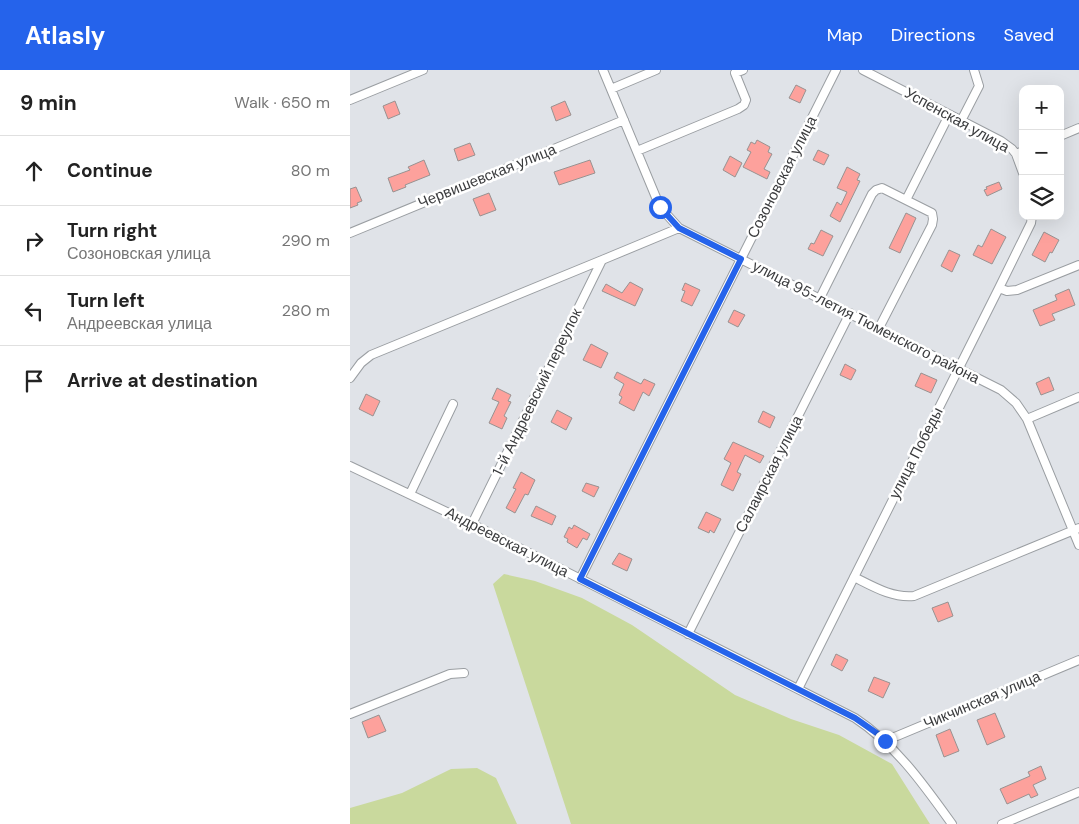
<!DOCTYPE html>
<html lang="en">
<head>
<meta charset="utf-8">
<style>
	:root { --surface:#fff; --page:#f2f2f2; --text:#222; --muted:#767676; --line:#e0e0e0; --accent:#2563eb }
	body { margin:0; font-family:"DM Sans",sans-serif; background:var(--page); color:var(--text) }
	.controls { position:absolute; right:15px; top:15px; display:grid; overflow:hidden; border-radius:10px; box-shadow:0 5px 20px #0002 }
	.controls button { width:45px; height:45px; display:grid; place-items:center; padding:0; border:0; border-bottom:1px solid var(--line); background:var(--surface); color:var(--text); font:25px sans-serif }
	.stop { position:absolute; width:15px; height:15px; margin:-11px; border:4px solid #2563eb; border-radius:50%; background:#fff }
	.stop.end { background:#2563eb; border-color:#fff; box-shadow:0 1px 5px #0008 }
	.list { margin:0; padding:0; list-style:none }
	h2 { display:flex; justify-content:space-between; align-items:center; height:65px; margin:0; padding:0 20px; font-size:21px }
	h2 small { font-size:16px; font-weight:400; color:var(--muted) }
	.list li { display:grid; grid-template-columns:32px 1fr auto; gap:15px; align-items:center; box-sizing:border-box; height:70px; padding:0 20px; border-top:1px solid var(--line) }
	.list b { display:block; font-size:19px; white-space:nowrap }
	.list p { margin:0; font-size:16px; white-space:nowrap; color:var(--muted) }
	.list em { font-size:16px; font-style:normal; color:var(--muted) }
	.icon { flex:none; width:28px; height:28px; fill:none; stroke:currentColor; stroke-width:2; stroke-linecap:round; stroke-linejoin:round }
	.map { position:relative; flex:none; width:729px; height:754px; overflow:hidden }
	header { display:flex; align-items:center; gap:30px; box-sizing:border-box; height:70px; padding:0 25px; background:var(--accent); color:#fff }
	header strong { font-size:24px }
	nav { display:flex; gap:28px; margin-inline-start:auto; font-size:18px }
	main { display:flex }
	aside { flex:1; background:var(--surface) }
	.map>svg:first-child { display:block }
</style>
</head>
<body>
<header>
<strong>Atlasly</strong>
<nav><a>Map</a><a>Directions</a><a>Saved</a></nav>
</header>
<main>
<aside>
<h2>9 min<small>Walk · 650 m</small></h2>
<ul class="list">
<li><svg class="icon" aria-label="ahead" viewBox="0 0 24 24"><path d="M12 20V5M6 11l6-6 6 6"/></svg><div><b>Continue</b></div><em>80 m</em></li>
<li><svg class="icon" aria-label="right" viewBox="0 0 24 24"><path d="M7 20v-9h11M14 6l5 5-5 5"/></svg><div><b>Turn right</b><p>Созоновская улица</p></div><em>290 m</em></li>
<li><svg class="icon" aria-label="left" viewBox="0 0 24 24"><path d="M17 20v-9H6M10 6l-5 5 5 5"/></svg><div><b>Turn left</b><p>Андреевская улица</p></div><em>280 m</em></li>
<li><svg class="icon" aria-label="arrive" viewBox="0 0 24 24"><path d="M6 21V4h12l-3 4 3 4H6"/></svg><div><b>Arrive at destination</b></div></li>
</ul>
</aside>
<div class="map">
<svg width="729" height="754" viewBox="0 0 729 754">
	<rect width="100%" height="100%" fill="#e0e3e8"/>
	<path fill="#c9d99d" d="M154,504L185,511L232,528L282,555L385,625L441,649L489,665L542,694L580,754H221L143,514Z
		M127,698L146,708L167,754H0V738L52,723L101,699Z"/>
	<path fill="#fda19c" stroke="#989291" d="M446,15L456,20L450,33L439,28Z
		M45,31L50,44L38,49L33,36Z
		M215,31L221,45L206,51L201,37Z
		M407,70L420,77L418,82L422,84L414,99L420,102L417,109L393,97L401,82L397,80L401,72L405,74Z
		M120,73L125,85L108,91L104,79Z
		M468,80L479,85L474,95L463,90Z
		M380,86L392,93L385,107L373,100Z
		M74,90L80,105L55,115L56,117L43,122L38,108L60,100L58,97Z
		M240,90L245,103L209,115L204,102Z
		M497,97L510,104L507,110L510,111L490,152L480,146L487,132L491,135L497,122L487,118Z
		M649,112L652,119L637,126L634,120L637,119L636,117Z
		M6,117L12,131L7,133L8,135L0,138V119Z
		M139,123L146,140L130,146L123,129Z
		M556,143L566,148L550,183L539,178Z
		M641,159L656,167L642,194L623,185L628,175L632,177Z
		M471,160L483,166L473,186L458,179L461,173L464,174Z
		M694,162L709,170L702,183L700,182L695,192L682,185Z
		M599,180L610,185L602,202L591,196Z
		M280,212L293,219L285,236L252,221L256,214L272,223Z
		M335,213L350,220L342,236L331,231L335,221L332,220Z
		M719,219L725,235L702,244L705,250L690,256L683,240L707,230L705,225Z
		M384,240L395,245L388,257L378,252Z
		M241,274L258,283L251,298L233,290Z
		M495,294L506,300L501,310L490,305Z
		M267,302L291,314L294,309L305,314L299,326L293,322L284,341L269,333L272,327L269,325L274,314L264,308Z
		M571,303L587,310L581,323L565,316Z
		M699,307L704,320L691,325L686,313Z
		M147,318L161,325L158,331L161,332L154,346L157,348L152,359L139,353L149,332L142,329Z
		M16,324L30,331L23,346L9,339Z
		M207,340L222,348L216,360L201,352Z
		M413,341L425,347L420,358L408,352Z
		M383,372L414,386L410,393L395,385L387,402L391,404L383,421L371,415L381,393L374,389Z
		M171,402L185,410L178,425L175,424L165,443L156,438L166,419L163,418Z
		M236,413L249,417L244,427L232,421Z
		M186,436L206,446L202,455L181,446Z
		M356,442L371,449L364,463L360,460L359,463L348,458Z
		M224,455L240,464L237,470L233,468L227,478L217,472L218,469L214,467L219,457L222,459Z
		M269,483L282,489L277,501L262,494Z
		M598,532L603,546L588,552L582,538Z
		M486,584L498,590L492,601L481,595Z
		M524,607L540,613L533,628L518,621Z
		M645,643L655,667L637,675L627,650Z
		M29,645L36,661L18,668L12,652Z
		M600,659L609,681L594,687L586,665Z
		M691,696L696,709L683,715L688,725L681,728L679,724L657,734L650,719L680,706L678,702Z"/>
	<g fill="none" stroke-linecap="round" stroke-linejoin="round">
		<g stroke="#9a9ea2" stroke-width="10">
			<path id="minor" d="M253,0L310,137L329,158L651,320L666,333L677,349L729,475
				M513,0L651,71L662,79L666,84L673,81
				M261,19L306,0
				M0,30L73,0
				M611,51L629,16L624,0
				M710,66L729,58
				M287,81L388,39L394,35L396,30L385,3L393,0
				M666,84L673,103
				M0,163L274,50
				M649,218L657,221L667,220L729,195
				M470,228L522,124L526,120L532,118L556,130
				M529,258L582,155L583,149L582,143L556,130L599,45
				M0,308L11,293L21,285L252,190
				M677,349L729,327
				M0,396L122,454L505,648C546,675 574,715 602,754
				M60,424L103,334
				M122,454L252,190L329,158
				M504,507C524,517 542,528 564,526L729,458
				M230,509L486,0
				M338,564L500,243
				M448,619L649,218L681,153L682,146
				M0,644L100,604L114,603
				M535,671L729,590
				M652,754L729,722"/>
		</g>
		<use href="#minor" stroke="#fff" stroke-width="8"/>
	</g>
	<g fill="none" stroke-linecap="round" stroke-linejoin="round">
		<path stroke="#2563eb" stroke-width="6" d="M310,137L329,158L391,189L230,509L505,648L528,664L535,671"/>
	</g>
	<g text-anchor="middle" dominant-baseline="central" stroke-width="5" stroke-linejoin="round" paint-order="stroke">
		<g font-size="15" fill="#3b3c3e" stroke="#fff">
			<text transform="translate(607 50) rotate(29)">Успенская улица</text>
			<text transform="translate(137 106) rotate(-22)">Червишевская улица</text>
			<text transform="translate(432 107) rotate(-63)">Созоновская улица</text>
			<text transform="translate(516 252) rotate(27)">улица 95-летия Тюменского района</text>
			<text transform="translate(187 322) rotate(-64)">1-й Андреевский переулок</text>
			<text transform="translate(566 383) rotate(-63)">улица Победы</text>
			<text transform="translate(419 404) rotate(-63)">Салаирская улица</text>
			<text transform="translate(157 472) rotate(27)">Андреевская улица</text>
			<text transform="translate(632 630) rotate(-23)">Чикчинская улица</text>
		</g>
	</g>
</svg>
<div class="controls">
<button>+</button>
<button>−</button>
<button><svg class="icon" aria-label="layers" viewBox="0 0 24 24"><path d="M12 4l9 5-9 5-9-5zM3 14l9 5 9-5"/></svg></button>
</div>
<div class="stop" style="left:310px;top:137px"></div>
<div class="stop end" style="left:535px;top:671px"></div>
</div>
</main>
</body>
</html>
